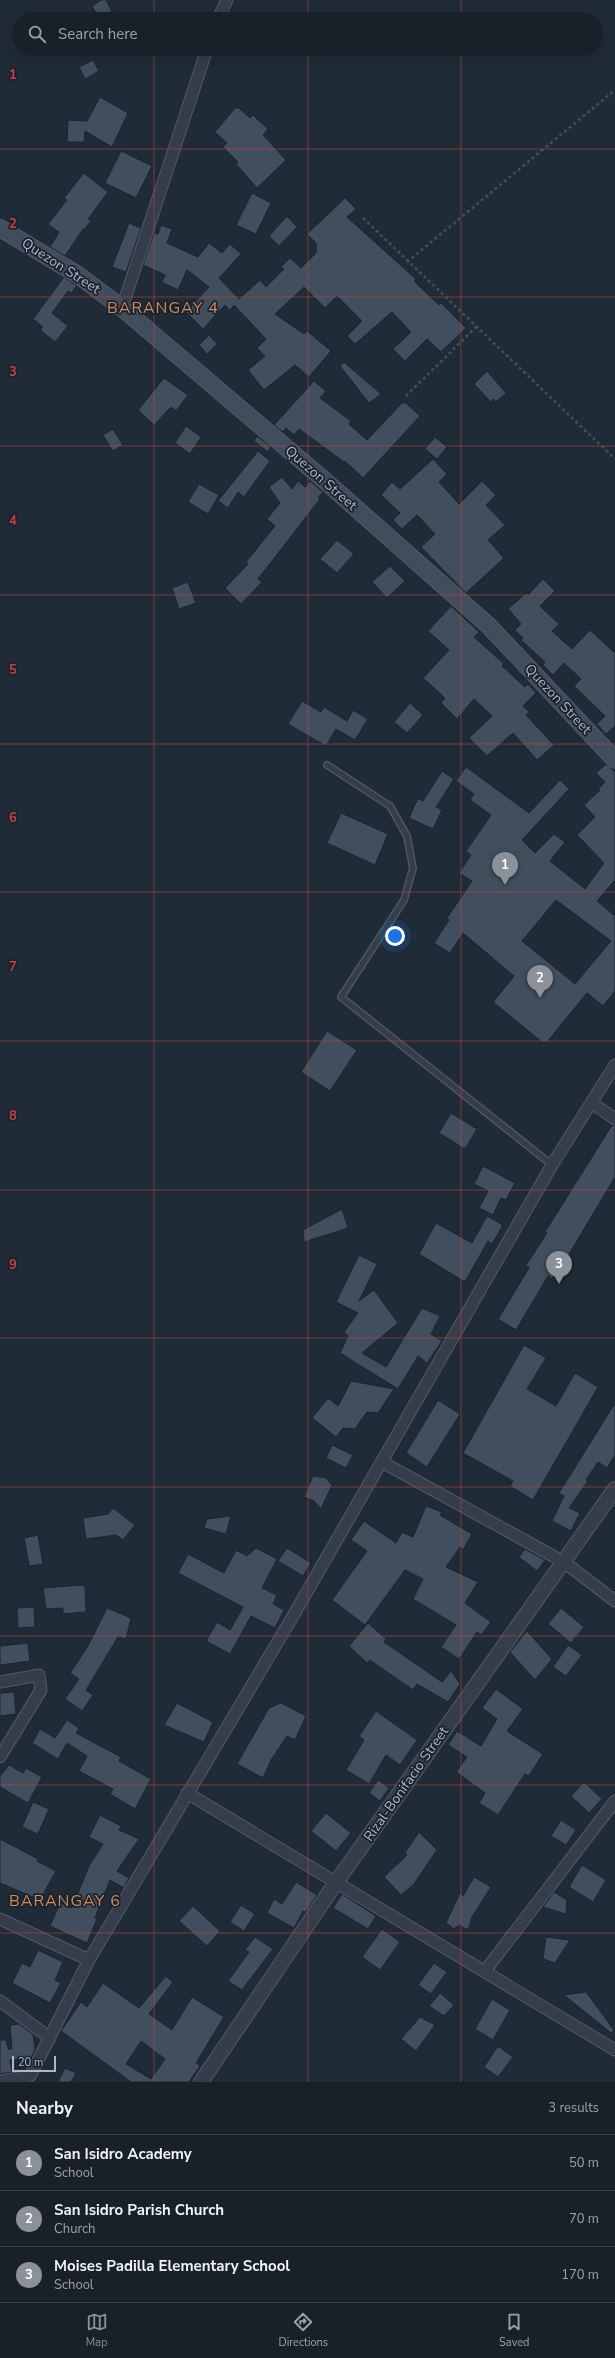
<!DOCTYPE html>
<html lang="en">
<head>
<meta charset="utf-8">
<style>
	:root { --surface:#18202a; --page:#252d36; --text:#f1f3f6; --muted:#9fa3a8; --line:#363e47; --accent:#8c9099 }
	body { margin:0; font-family:"Nunito Sans",sans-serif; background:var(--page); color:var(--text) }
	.scale { position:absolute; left:12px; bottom:10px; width:44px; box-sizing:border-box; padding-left:4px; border:2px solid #aeb8c5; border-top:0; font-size:11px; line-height:14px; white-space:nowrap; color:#aeb8c5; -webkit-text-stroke:3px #19222d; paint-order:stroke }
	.you { position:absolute; left:395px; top:936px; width:14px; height:14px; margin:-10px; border:3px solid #fff; border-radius:50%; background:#1a73e8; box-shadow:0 0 0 6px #1a73e833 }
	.badge { display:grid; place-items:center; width:26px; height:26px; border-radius:50%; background:var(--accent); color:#fff; font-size:13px; font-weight:700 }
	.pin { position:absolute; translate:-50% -33px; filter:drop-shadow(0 1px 2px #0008) }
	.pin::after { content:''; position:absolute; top:21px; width:14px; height:12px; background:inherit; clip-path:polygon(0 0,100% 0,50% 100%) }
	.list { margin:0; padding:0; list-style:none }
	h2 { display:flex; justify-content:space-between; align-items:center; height:52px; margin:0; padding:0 16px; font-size:17px }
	h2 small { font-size:13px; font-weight:400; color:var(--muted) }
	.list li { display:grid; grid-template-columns:26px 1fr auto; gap:12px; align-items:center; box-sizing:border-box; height:56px; padding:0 16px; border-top:1px solid var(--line) }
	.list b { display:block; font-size:15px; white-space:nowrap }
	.list p { margin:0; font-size:13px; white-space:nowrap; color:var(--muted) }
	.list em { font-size:13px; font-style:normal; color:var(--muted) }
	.icon { flex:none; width:22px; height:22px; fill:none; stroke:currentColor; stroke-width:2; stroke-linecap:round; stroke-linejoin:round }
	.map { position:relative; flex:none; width:615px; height:2082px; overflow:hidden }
	.search { position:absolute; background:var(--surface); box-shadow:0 4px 16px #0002; left:12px; right:12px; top:12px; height:44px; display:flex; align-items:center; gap:10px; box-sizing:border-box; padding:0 14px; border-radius:22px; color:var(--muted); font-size:15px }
	.sheet { height:220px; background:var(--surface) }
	nav { display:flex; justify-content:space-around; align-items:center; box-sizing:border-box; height:56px; border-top:1px solid var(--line); background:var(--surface); font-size:11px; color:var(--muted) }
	nav a { display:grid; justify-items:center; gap:2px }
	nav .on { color:var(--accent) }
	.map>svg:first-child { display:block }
</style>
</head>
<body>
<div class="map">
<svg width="615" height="2082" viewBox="0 0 615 2082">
	<rect width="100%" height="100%" fill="#202b38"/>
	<path fill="#414e5d" stroke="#1b242f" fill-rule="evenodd" d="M101,0H106L112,11L99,18L92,6Z
		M93,60L99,71L85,79L79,67Z
		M100,97L128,113L112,147L85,131L84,142H67L68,121L66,120L87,121Z
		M235,108H239L250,118L253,115L268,129L263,135L286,160L257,188L236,164L238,162L223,147L227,143L215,132Z
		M121,151L152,166L136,198L105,183Z
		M84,173L108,192L88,219L91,221L84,230L83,229L65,256L50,247L59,232L48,224L67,200L64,198Z
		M252,193L271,203L256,234L236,225Z
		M345,198L356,209L347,217L416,279L414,281L439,305L441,303L466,328L441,352L427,339L405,361L393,349L411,332L392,312L355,344L347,336L362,321L337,296L325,308L304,287L275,314L304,334L307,331L331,351L309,377L295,365L264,390L248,370L265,356L257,348L266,339L234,305L230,310L225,305L203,329L186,312L209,287L187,270L178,290L162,282L165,275L143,265L154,233L158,234L161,225L172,229L167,243L198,257L209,243L222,253L230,244L241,254L219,278L239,299L260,280L266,287L284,269L281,267L290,258L301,268L316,253V243L307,234Z
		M287,216L297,227L279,246L269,236Z
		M129,223L141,228L126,272L112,267Z
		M64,277L77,286L71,293L68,291L52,313L68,326L55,342L40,330L43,327L33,319Z
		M209,335L217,344L207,354L199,345Z
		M344,362L381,394L369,403L340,366Z
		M487,371L506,393L496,402L493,399L491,402L474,384Z
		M164,378L188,395L176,411L171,407L154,425L138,410Z
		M314,381L326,391L320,398L351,421L349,424L367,440L402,403H406L420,416L363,478L345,461L344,462L299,429L294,435L286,428L283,432L274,425Z
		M186,426L201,437L190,454L175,443Z
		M113,429L123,445L113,451L103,435Z
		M257,436L271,447L268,452L254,441Z
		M435,437L447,447L437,459L425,449Z
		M258,451L270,461L244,497L238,492L228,508L218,501Z
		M433,459L447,474L439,482L459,504L482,481L496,495L486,505L505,525L488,540L504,558L466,593L421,547L435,534L417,515L402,529L393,520L400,513L381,495L392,482L400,489Z
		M282,477L292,489L298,481L305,487L310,481L323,492L318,498L320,499L258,579L262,582L241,604L225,588L248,564L246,562L275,526L267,519L280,503L269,487Z
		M199,484L219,495L208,514L188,502Z
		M337,540L354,554L337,573L320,559Z
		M390,566L405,581L387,598L372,582Z
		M543,579L555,591L540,606L559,624L552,631L572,649L590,630L615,653V726L606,734L597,724L605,716L574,686L581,679L564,663L553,675L543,665L545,662L521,640L523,638L515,630L521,624L508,609L526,593L528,595Z
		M188,582L196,603L179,609L172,588Z
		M451,606L479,632L474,637L504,664L502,666L525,687L528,684L536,693L523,706L529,712L526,715L554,745L537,760L513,733L487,756L469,738L492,716L474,699L457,719L441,703L445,698L423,678L449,650L428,631Z
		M302,701L321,712L324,707L347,721L353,710L368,719L355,740L336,729L326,746L288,724Z
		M410,703L423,715L407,733L394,722Z
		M606,764L615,772V880L597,901L615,916V991L603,1006L587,993L547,1042H542L493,1002L514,976L463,933L450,953L434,943L449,920L447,918L472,881L459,873L471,855L466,851L491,815L470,800L474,794L456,781L466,767L529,813L560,780L569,789L522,840L535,853L554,834L565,842L550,861L585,889L604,863L577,835L595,817L584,805L600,790L598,789L605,782L596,773ZM556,900L611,941L575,984L522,941Z
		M442,771L454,779L436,807L442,810L433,829L409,818L418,798L423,801Z
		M341,813L388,834L375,865L327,843Z
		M327,1031L357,1050L330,1091L301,1072Z
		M451,1113L477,1129L465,1149L439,1133Z
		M612,1125L615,1126V1177L565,1261L552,1279L548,1276L516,1330L498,1319L529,1268L526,1265L547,1233L545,1232Z
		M483,1166L515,1183L506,1200L501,1198L493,1215L479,1208L488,1191L474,1184Z
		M342,1209L348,1228L304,1242L303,1230Z
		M487,1216L503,1225L492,1244L488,1241L465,1282L419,1254L436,1223L472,1243Z
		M359,1255L377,1264L359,1301L374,1290L398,1323L362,1353L386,1367L422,1308L440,1316L431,1334L442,1341L427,1363L418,1356L398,1389L340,1353L348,1336L344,1332L358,1313L336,1302Z
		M524,1345L546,1358L527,1389L556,1406L575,1373L598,1387L533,1500L510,1486L513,1481L463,1453Z
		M351,1381L394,1389L378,1413L367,1412L355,1429L343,1428L336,1437L312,1418L328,1398L338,1406Z
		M438,1400L460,1414L427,1467L406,1453Z
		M615,1403V1455L607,1468L598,1462L586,1480L588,1481L569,1508L580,1513L571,1531L552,1521L564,1496L559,1493Z
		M332,1445L353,1455L346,1468L326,1458Z
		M313,1476L326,1478L332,1485L321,1509L314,1501L304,1497Z
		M426,1506L442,1512L440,1515L472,1534L463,1550L460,1547L446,1567L478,1582L465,1603L491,1622L481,1635L477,1632L459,1659L441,1647L456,1625L413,1599L423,1579L405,1570L365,1625L332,1600L367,1551L351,1540L364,1521L396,1543L402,1532L413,1537Z
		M113,1508L135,1525L123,1540L116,1535L86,1539L83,1518L108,1514Z
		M231,1516L226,1534L204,1528L207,1519Z
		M38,1535L43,1564L29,1566L24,1538Z
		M256,1548L277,1559L262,1588L277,1595L273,1604L284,1610L275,1628L251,1616L230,1654L206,1641L217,1622L230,1630L243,1607L178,1573L188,1554L224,1573L236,1550L247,1556Z
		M287,1548L311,1563L303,1576L278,1561Z
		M525,1549L545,1560L537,1571L519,1557Z
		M83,1585L85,1586L86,1612L63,1614V1608L46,1609L43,1588Z
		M34,1607L35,1627L18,1628L17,1608Z
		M107,1608L131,1618L126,1639L118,1637L86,1690L93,1695L82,1711L65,1699L79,1679L70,1673L88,1646Z
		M561,1608L584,1627L571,1643L548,1624Z
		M368,1623L386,1639L384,1642L442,1682L451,1671L460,1684L448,1702L417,1684L413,1690L370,1660L367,1663L349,1646Z
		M527,1631L552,1659L535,1680L510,1652Z
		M28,1643L30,1661L0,1665V1646Z
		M568,1645L582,1655L566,1676L553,1667Z
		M496,1689L523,1709L507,1731L543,1754L529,1776L525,1774L498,1815L479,1803L485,1793L456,1772L467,1757L448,1745L457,1731L481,1746L497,1719L482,1708Z
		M14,1692L16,1714L0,1716V1693Z
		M177,1703L213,1722L204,1742L164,1725Z
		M281,1703L306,1716L295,1740L287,1736L271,1760L263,1778L237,1764L269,1708Z
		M376,1711L417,1740L400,1765L386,1755L369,1784L346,1770L364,1740L359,1736Z
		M67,1720L79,1728L76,1733L121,1757L119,1761L151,1779L135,1809L110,1794L113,1789L79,1771L87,1756L67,1743L58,1759L32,1743L40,1729L55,1738Z
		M9,1765L23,1773L26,1768L42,1777L28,1803L0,1787V1776Z
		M378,1780L389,1788L380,1801L369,1793Z
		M584,1782L602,1799L589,1813L571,1796Z
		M33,1802L49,1809L38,1834L22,1827Z
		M326,1813L351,1833L336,1851L311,1831Z
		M100,1815L121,1826L119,1830L139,1839L117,1871L129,1878L124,1888L110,1880L95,1918L97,1919L87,1943L50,1926L60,1903L72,1908L89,1866L103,1844L89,1837Z
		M561,1820L576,1830L566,1845L551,1836Z
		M419,1832L437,1850L414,1884L401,1895L384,1877L407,1855L405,1853Z
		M0,1839L38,1859L37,1861L56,1871L40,1900L0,1883Z
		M582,1865L606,1880L593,1902L569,1887Z
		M474,1877L491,1887L472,1917L468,1930L459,1925L454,1929L446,1923L460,1893L463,1896Z
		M296,1882L317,1895L306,1912L303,1911L294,1928L267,1913L274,1899L282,1904Z
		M554,1892L567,1900L566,1914L543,1907Z
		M342,1894L376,1916L368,1929L333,1908Z
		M241,1905L255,1914L244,1931L230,1922Z
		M193,1906L220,1931L207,1946L179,1921Z
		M382,1929L400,1942L380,1970L362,1957Z
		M255,1937L273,1949L242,1990L228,1981L249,1952L245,1950Z
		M546,1937L570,1940L555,1963L543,1959Z
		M38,1950L63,1962L55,1980L61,1983L50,2003L12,1983L22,1963L30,1967Z
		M434,1963L447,1972L431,1994L418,1985Z
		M166,1976L173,1982L149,2014L172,2030L192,1997L224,2017L196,2063L200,2066L189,2082H131L61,2031L81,2002L87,2007L103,1983L139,2008ZM141,2041L165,2059L151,2079L126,2064Z
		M586,1992L614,2030L611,2033L564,1995Z
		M440,1993L454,2005L444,2016L429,2006Z
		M492,1999L510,2010L493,2040L475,2029Z
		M420,2017L435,2025L416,2051L401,2039Z
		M19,2024L33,2034L35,2050L31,2058L10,2060L12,2072L0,2074V2040H6L8,2049H12L10,2025Z
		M498,2046L513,2057L498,2077L484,2067Z
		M65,2068L76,2073L71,2082H58Z"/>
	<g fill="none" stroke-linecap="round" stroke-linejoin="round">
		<g stroke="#515b66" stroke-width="8">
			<path id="service" d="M327,765L390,806L407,836L413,868L404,900L341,997L552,1165"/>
		</g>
		<g stroke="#515b66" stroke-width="13">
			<path id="minor" d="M218,19L227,0
				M122,308L207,49
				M592,1103L615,1119
				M382,1462L564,1562L615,1601
				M0,1682L39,1675L41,1690L0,1757
				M187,1793L615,2050
				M0,1919L89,1960
				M485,1971L615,1801
				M0,2001L50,2038
				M0,2081L30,2076L89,1960L293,1616L552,1165L615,1065"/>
		</g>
		<g stroke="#515b66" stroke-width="16">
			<path id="tertiary" d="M201,2082L337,1881L615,1489"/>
		</g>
		<g stroke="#515b66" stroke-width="18">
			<path id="secondary" d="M0,228L78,275L122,308L323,479L489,626L615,760"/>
		</g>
		<path stroke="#3d5354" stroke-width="2.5" stroke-dasharray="3 3" stroke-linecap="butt" d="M363,218L615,459
			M407,262L615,90
			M406,396L476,327"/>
		<use href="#service" stroke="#343d49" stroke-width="5.5"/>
		<use href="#minor" stroke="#343d49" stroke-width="11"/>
		<use href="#tertiary" stroke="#343d49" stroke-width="14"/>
		<use href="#secondary" stroke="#414c5c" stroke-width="16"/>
	</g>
	<path fill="none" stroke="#d03e40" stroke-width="1" stroke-opacity="0.55" d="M154,0V19M308,0V19M461,0V19M154,49V2082M308,49V2082M461,49V2082M0,149H615M0,297H615M0,446H615M0,595H615M0,744H615M0,892H615M0,1041H615M0,1190H615M0,1338H615M0,1487H615M0,1636H615M0,1785H615M0,1933H615"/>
	<g text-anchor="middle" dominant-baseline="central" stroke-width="3.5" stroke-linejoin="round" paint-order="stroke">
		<g font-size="14" fill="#aeb8c5" stroke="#19222d">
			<text transform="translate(61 266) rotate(33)">Quezon Street</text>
			<text transform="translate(321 478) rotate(41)">Quezon Street</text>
			<text transform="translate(558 699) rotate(47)">Quezon Street</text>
			<text transform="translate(406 1784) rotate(-55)">Rizal-Bonifacio Street</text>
		</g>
		<g font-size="16" letter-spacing="1" fill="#d58c59" stroke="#19222d">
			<text x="163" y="308">BARANGAY 4</text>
			<text x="65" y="1901">BARANGAY 6</text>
		</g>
	</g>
	<g font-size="13" text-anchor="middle" font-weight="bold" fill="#d03e40" stroke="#19222d" stroke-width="3.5" stroke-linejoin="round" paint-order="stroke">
		<text x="13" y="79">1</text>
		<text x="13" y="228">2</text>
		<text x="13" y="376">3</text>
		<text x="13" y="525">4</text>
		<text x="13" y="674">5</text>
		<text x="13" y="822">6</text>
		<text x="13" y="971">7</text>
		<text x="13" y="1120">8</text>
		<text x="13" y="1269">9</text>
	</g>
</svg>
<div class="scale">20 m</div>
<div class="you"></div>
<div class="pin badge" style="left:505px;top:885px">1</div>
<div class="pin badge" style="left:540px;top:998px">2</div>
<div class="pin badge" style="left:559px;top:1284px">3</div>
<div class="search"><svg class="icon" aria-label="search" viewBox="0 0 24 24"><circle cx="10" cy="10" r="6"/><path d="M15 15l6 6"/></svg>Search here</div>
</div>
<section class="sheet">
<h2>Nearby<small>3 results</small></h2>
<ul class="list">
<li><span class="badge">1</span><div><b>San Isidro Academy</b><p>School</p></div><em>50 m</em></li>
<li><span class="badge">2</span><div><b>San Isidro Parish Church</b><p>Church</p></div><em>70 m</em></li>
<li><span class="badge">3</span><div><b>Moises Padilla Elementary School</b><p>School</p></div><em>170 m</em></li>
</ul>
</section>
<nav>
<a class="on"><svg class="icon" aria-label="map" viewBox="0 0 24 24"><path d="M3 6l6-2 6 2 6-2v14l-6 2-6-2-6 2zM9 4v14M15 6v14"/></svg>Map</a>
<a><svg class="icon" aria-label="directions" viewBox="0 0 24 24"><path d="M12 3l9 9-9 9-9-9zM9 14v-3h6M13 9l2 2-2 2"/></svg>Directions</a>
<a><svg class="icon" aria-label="saved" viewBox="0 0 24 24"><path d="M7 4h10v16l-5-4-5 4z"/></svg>Saved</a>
</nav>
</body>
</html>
